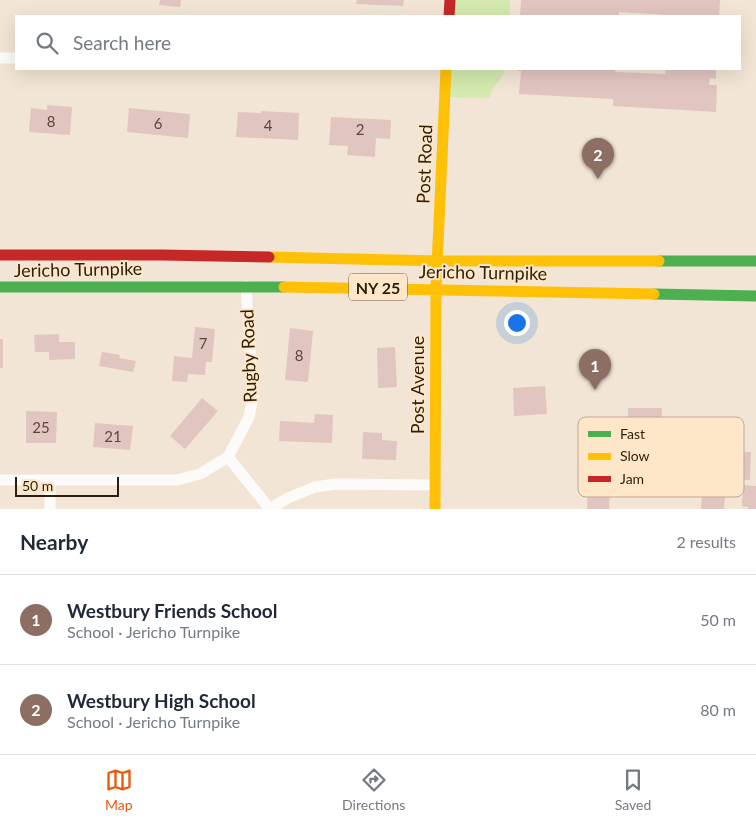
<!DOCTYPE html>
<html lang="en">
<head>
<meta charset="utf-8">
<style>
	:root { --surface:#fff; --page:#f2f2f3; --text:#1f2937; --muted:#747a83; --line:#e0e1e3; --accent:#ea580c }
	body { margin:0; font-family:Lato,sans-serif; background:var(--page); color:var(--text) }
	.scale { position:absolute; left:15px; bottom:12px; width:104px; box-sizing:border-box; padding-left:5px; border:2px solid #2c1e0a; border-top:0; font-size:14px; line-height:18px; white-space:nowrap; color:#2c1e0a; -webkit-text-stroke:4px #fee6c9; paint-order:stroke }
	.you { position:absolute; left:516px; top:322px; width:18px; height:18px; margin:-12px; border:4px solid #fff; border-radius:50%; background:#1a73e8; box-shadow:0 0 0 8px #1a73e833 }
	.badge { display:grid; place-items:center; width:32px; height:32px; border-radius:50%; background:var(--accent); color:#fff; font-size:16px; font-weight:700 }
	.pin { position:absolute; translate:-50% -41px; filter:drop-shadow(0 1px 2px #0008) }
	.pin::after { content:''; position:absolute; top:26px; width:18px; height:15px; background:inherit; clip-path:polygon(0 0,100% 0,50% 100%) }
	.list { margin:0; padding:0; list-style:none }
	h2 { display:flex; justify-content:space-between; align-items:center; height:65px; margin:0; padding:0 20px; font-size:21px }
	h2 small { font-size:16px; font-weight:400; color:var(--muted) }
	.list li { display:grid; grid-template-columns:32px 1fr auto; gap:15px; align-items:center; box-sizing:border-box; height:90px; padding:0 20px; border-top:1px solid var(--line) }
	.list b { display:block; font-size:19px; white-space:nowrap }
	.list p { margin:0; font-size:16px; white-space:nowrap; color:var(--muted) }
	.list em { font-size:16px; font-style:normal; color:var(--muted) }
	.icon { flex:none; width:28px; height:28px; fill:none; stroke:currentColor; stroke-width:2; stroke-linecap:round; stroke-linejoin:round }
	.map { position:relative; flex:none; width:756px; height:509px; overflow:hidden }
	.search { position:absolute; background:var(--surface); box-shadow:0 5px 20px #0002; left:15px; right:15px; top:15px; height:55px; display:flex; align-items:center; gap:12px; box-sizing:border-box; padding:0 18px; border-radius:0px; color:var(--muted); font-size:19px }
	.sheet { height:245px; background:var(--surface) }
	nav { display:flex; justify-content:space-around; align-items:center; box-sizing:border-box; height:70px; border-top:1px solid var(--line); background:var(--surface); font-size:14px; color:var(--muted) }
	nav a { display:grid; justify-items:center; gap:2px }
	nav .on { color:var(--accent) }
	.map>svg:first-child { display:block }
</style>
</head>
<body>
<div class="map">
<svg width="756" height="509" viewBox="0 0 756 509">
	<rect width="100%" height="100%" fill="#f2e5d5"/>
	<path fill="#d3e9af" d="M449,0H510V16H448Z
		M445,69H505C503,80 490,87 490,98L444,97Z"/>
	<path fill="#e1c5c1" d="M160,0H181L180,7L159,5Z
		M357,0H404L403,6L356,4Z
		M521,0H720L719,16H669V15L619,12V16H520Z
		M517,69H616L615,72L665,74L666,69H716V79L710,78L709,85H717L716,112L613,106V99L519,94L521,71H517Z
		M47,105L72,107L70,135L29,132L31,108L47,110Z
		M129,108L190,114L188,138L127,132Z
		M261,111L299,113L298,140L236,137L238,112L261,113Z
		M331,117L391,120L390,139L376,138L375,157L347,155L348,146L329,145Z
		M195,327L215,329L212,362H206L205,375L188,374L187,382L172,381L174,356L192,358Z
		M290,328L313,331L308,382L285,380Z
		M59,334V342H75V359L49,360V352H35L34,335Z
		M0,339H3V368H0Z
		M395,347L397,387L378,388L377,348Z
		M102,352L120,355L119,358L136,361L133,372L99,366Z
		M545,386L547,414L514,416L513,388Z
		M202,398L218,411L185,449L170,436Z
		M628,408H662L661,433L628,432Z
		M26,411L57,412L56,443H26Z
		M315,414L333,415L332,443L279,441L280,421L314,423Z
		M95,423L133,426L130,450L93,447Z
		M363,432L382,433V440L397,441L396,460L362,459Z
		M702,443L744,445V452H751L750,480L726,479L724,509H701L703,477L611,472L609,509H587L589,467L628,470L629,450L671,453L670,467L701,468Z
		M743,485L756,486V509H748V507L742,506Z"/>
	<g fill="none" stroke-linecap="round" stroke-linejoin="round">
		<path stroke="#fdfbf9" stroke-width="11" d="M0,58H16
			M228,457L269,508
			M0,480H177L200,474L228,457L249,417L253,398L246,286
			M50,480V509
			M269,509L288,498L315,487L335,484L434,485"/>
		<path stroke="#4caf50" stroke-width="11" d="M659,261H756
			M0,287H284
			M654,294L756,296"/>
		<path stroke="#ffc107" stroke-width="11" d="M269,257L438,261H659
			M284,287L654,294
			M435,509L436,288L446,69"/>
		<path stroke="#c62828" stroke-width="11" d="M449,16L450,0
			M0,255H162L269,257"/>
	</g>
	<g text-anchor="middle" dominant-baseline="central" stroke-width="4" stroke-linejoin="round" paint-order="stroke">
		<g font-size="15" fill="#594838">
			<text x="51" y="121">8</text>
			<text x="158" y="123">6</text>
			<text x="268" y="125">4</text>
			<text x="360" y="129">2</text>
			<text x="203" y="343">7</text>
			<text x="299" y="355">8</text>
			<text x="41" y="427">25</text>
			<text x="113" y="436">21</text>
		</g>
		<rect fill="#fee6c9" stroke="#6b5a43" stroke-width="1" x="349" y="273.5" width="58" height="27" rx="4"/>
		<g font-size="16" font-weight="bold" fill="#2c1e0a">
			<text x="378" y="287">NY 25</text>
		</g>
		<g font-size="18" fill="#2c1e0a" stroke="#fee6c9">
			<text transform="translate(424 164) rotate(-88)">Post Road</text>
			<text transform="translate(78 269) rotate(-1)">Jericho Turnpike</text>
			<text transform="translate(483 272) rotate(1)">Jericho Turnpike</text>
			<text transform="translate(248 356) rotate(-92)">Rugby Road</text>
			<text transform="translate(417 385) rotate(-90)">Post Avenue</text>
		</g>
	</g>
	<rect x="578" y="417" width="166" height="80" rx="8" fill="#fee6c9" stroke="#bfaa90" stroke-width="1"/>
	<rect x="588" y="431" width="23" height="6" fill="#4caf50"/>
	<rect x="588" y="453" width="23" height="7" fill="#ffc107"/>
	<rect x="588" y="476" width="23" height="6" fill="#c62828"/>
	<g font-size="14" fill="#2c1e0a">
		<text x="620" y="439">Fast</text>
		<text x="620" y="461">Slow</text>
		<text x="620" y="484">Jam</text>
	</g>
</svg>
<div class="scale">50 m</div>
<div class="you"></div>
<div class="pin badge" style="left:595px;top:390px;background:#8d6e63">1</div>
<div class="pin badge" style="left:598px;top:179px;background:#8d6e63">2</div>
<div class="search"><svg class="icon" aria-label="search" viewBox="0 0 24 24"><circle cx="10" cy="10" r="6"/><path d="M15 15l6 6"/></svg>Search here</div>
</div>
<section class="sheet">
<h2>Nearby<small>2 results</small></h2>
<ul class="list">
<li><span class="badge" style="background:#8d6e63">1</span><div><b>Westbury Friends School</b><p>School · Jericho Turnpike</p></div><em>50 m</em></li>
<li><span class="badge" style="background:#8d6e63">2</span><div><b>Westbury High School</b><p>School · Jericho Turnpike</p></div><em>80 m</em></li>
</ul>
</section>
<nav>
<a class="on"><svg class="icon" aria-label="map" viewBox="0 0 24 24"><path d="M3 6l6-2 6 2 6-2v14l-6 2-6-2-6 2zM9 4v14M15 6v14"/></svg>Map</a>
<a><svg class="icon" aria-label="directions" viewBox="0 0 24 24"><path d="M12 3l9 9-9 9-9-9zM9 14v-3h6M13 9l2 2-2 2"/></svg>Directions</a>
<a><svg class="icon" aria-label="saved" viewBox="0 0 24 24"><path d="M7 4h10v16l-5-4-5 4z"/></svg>Saved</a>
</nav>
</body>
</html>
